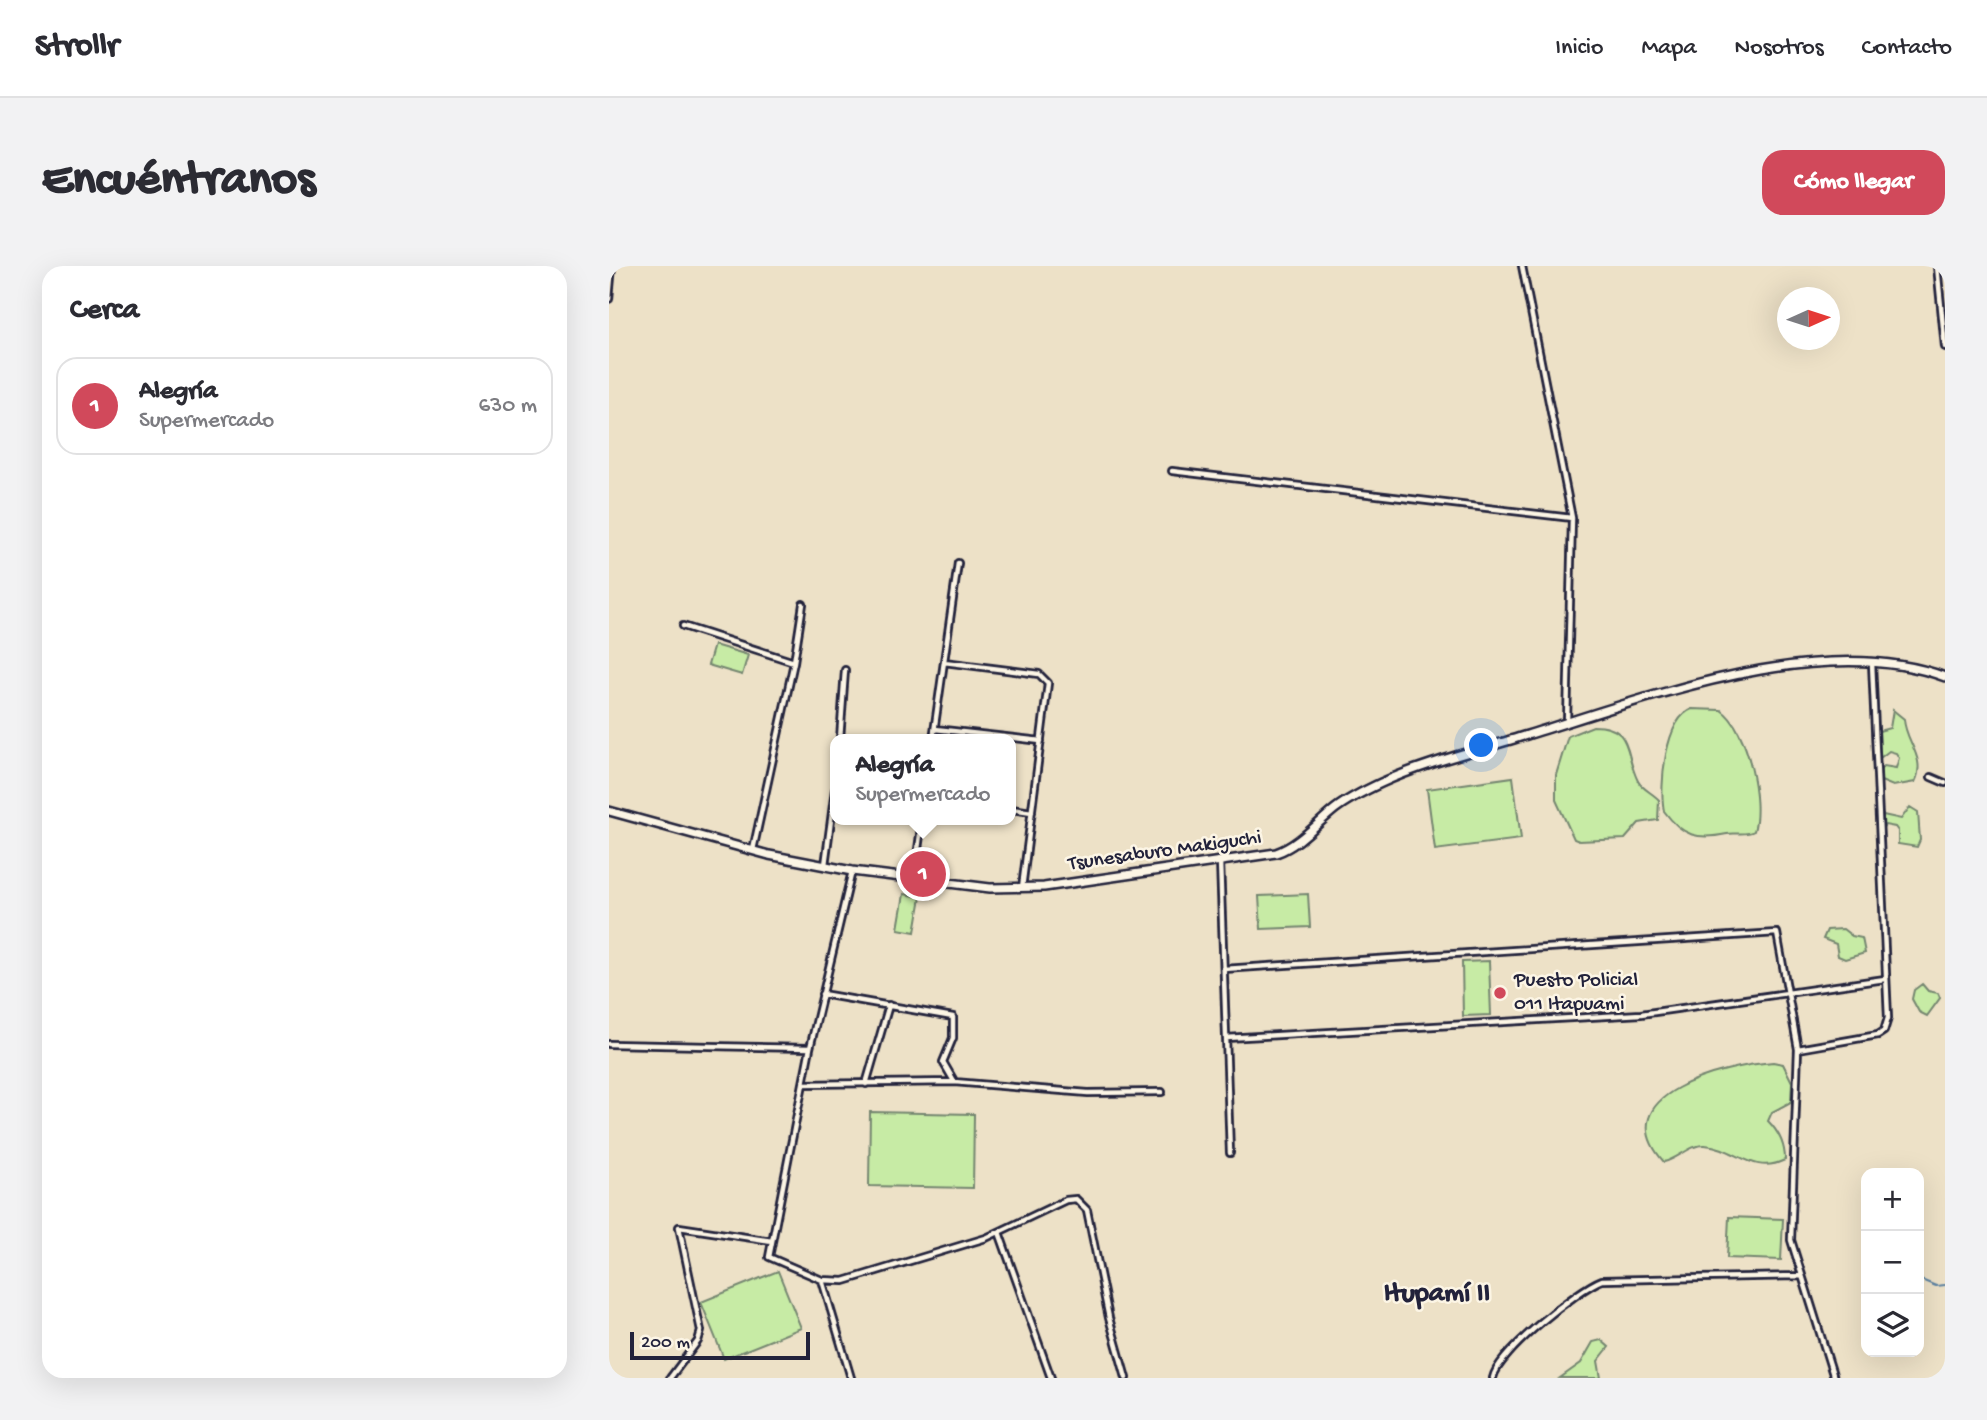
<!DOCTYPE html>
<html lang="es">
<head>
<meta charset="utf-8">
<style>
	:root { --surface:#fff; --page:#f2f2f3; --text:#2b2b33; --muted:#7c7c81; --line:#e1e1e2; --accent:#d1495b }
	body { margin:0; font-family:"Gochi Hand",sans-serif; background:var(--page); color:var(--text) }
	.controls { position:absolute; right:21px; bottom:21px; display:grid; overflow:hidden; border-radius:14px; box-shadow:0 7px 28px #0002 }
	.controls button { width:63px; height:63px; display:grid; place-items:center; padding:0; border:0; border-bottom:2px solid var(--line); background:var(--surface); color:var(--text); font:35px sans-serif }
	.compass { position:absolute; left:1168px; top:21px; width:63px; height:63px; border-radius:50%; background:var(--surface); box-shadow:0 7px 28px #0002; rotate:87deg }
	.scale { position:absolute; left:21px; bottom:18px; width:180px; box-sizing:border-box; padding-left:7px; border:4px solid #22223b; border-top:0; font-size:19px; line-height:24px; white-space:nowrap; color:#22223b; -webkit-text-stroke:5px #fcf5e5; paint-order:stroke }
	.you { position:absolute; left:873px; top:480px; width:24px; height:24px; margin:-18px; border:5px solid #fff; border-radius:50%; background:#1a73e8; box-shadow:0 0 0 10px #1a73e833 }
	.badge { display:grid; place-items:center; width:46px; height:46px; border-radius:50%; background:var(--accent); color:#fff; font-size:23px; font-weight:700 }
	.pin { position:absolute; translate:-50% -50%; border:4px solid #fff; box-shadow:0 2px 7px #0006 }
	.popup { position:absolute; left:221px; top:468px; width:186px; height:91px; box-sizing:border-box; display:grid; place-content:center; border-radius:14px; background:var(--surface); filter:drop-shadow(0 2px 5px #0005); font-size:23px; white-space:nowrap; color:var(--muted) }
	.popup b { font-size:26px; color:var(--text) }
	.popup::after { content:''; position:absolute; left:50%; top:100%; margin-left:-14px; border:14px solid transparent; border-top-color:var(--surface) }
	.list { margin:0; padding:0; list-style:none }
	h2 { display:flex; justify-content:space-between; align-items:center; height:91px; margin:0; padding:0 28px; font-size:30px }
	h2 small { font-size:23px; font-weight:400; color:var(--muted) }
	.list li { display:grid; grid-template-columns:46px 1fr auto; gap:21px; align-items:center; box-sizing:border-box; height:98px; margin:0 14px 14px; padding:0 14px; border:2px solid var(--line); border-radius:21px }
	.list b { display:block; font-size:26px; white-space:nowrap }
	.list p { margin:0; font-size:23px; white-space:nowrap; color:var(--muted) }
	.list em { font-size:23px; font-style:normal; color:var(--muted) }
	.icon { flex:none; width:38px; height:38px; fill:none; stroke:currentColor; stroke-width:2; stroke-linecap:round; stroke-linejoin:round }
	.map { position:relative; flex:none; width:1336px; height:1112px; overflow:hidden; border-radius:21px }
	header { display:flex; align-items:center; gap:42px; box-sizing:border-box; height:98px; padding:0 35px; background:var(--surface); border-bottom:2px solid var(--line) }
	header strong { font-size:33px }
	nav { display:flex; gap:38px; margin-inline-start:auto; font-size:24px }
	.intro { display:flex; align-items:center; justify-content:space-between; box-sizing:border-box; height:168px; padding:0 42px }
	h1 { margin:0; font-size:49px }
	.button { padding:18px 32px; border-radius:21px; background:var(--accent); color:#fff; font-size:24px; font-weight:700 }
	main { display:flex; gap:42px; padding:0 42px }
	aside { flex:1; background:var(--surface); border-radius:21px; box-shadow:0 7px 28px #0002 }
	.map>svg:first-child { display:block }
</style>
</head>
<body>
<header>
<strong>Strollr</strong>
<nav><a>Inicio</a><a>Mapa</a><a>Nosotros</a><a>Contacto</a></nav>
</header>
<div class="intro"><h1>Encuéntranos</h1><a class="button">Cómo llegar</a></div>
<main>
<aside>
<h2>Cerca<small></small></h2>
<ul class="list">
<li><span class="badge">1</span><div><b>Alegría</b><p>Supermercado</p></div><em>630 m</em></li>
</ul>
</aside>
<div class="map">
<svg width="1336" height="1112" viewBox="0 0 1336 1112">
	<rect width="100%" height="100%" fill="#ede1c7"/>
	<filter id="ink" filterUnits="userSpaceOnUse"><feTurbulence type="fractalNoise" baseFrequency=".0143" numOctaves="2"/><feDisplacementMap in="SourceGraphic" scale="14" xChannelSelector="R" yChannelSelector="G"/><feConvolveMatrix kernelMatrix="1 2 1 2 8 2 1 2 1" color-interpolation-filters="sRGB"/></filter>
	<g filter="url(#ink)">
		<path fill="#c7eba5" stroke="#748670" stroke-width="2" d="M105,379L139,389L133,409L99,399Z
			M1083,443L1112,444C1139,462 1154,536 1145,565C1136,570 1127,566 1118,568C1089,574 1074,571 1055,545C1050,520 1056,453 1083,443Z
			M1284,444L1295,453C1296,476 1318,492 1306,516L1284,520L1272,515L1271,504L1275,500L1287,502L1290,492L1287,487L1280,485L1271,492C1261,484 1263,474 1270,465L1281,462Z
			M984,460C1025,460 1015,488 1029,515C1033,523 1044,527 1050,534L1049,554L1030,557L1016,573L970,575L965,573L947,534V509L959,470Z
			M904,511L912,573L826,584L818,523Z
			M1301,541L1309,546L1311,574L1308,581L1289,578V565L1286,561L1276,559L1271,565L1274,549L1292,553Z
			M295,628L312,631L306,666L289,663Z
			M699,628L701,661L652,663L650,630Z
			M1234,663L1243,670L1253,672L1256,687L1236,693L1229,690L1227,678L1214,673L1218,664Z
			M880,695L882,749L854,750L853,696Z
			M1313,718L1319,725L1329,727L1331,732L1318,750L1310,746L1303,733L1305,724Z
			M1164,796L1174,798L1183,816L1182,836L1163,846L1159,855C1170,866 1176,879 1176,894C1143,910 1127,881 1096,879C1082,878 1069,893 1055,896C995,828 1116,800 1164,796Z
			M261,846L365,848L364,922L260,920Z
			M1120,951L1174,953L1172,994L1118,992Z
			M169,1005L192,1062L115,1093L92,1036Z
			M992,1074L1000,1081L989,1095L992,1112H951L972,1097L984,1076Z"/>
		<g fill="none" stroke-linecap="round" stroke-linejoin="round">
			<path stroke="#5f84a3" stroke-width="2" d="M1310,1013L1327,1020L1336,1019"/>
			<g stroke="#22223b" stroke-width="10">
				<path id="street" d="M913,0L963,252L958,456
					M1328,0L1336,81
					M0,33L3,0
					M563,205L963,252
					M74,360L185,396L144,584
					M185,396L194,338
					M335,396L430,408L439,417L413,622
					M326,463L432,475
					M231,473L236,404
					M324,473L349,297
					M1322,511L1336,517
					M402,543L423,546
					M611,595L621,887
					M216,599L226,524
					M243,605L201,782L160,991L213,1014L235,1015L377,972L457,934L467,933L478,944L500,1052L517,1112
					M305,613L313,554
					M615,703L1168,667L1189,783L1182,974L1225,1112
					M213,728L344,751V772L334,796L345,815
					M617,772L1032,748L1276,713
					M0,778L201,782
					M1189,783L1269,769L1275,765L1279,752L1263,397
					M194,818L345,816L479,827L553,826
					M257,818L280,739
					M390,966L442,1112
					M213,1014L242,1112
					M61,1112L89,1075L92,1065L70,961L163,975
					M884,1112C889,1087 969,1023 993,1014L1192,1010"/>
			</g>
			<g stroke="#22223b" stroke-width="12">
				<path id="secondary" d="M0,545L160,589L243,605L381,622L435,621L667,587C690,579 707,558 726,543C739,533 757,524 772,517C818,496 870,484 918,469C1038,432 1214,365 1336,411"/>
			</g>
			<use href="#street" stroke="#fcf5e5" stroke-width="4.5"/>
			<use href="#secondary" stroke="#fcf5e5" stroke-width="7"/>
		</g>
	</g>
	<circle fill="#d1495b" stroke="#fcf5e5" stroke-width="2.5" cx="891" cy="727" r="7"/>
	<g text-anchor="middle" dominant-baseline="central" stroke-width="5" stroke-linejoin="round" paint-order="stroke">
		<g font-size="21" fill="#22223b" stroke="#fcf5e5">
			<text transform="translate(556 586) rotate(-8)">Tsunesaburo Makiguchi</text>
		</g>
		<g font-size="21" fill="#22223b" stroke="#fcf5e5" text-anchor="start">
			<text x="905" y="715">Puesto Policial<tspan x="905" dy="24">011 Itapuami</tspan></text>
		</g>
		<g font-size="28" font-weight="bold" fill="#22223b" stroke="#fcf5e5">
			<text x="828" y="1028">Itupamí II</text>
		</g>
	</g>
</svg>
<div class="controls">
<button>+</button>
<button>−</button>
<button><svg class="icon" aria-label="layers" viewBox="0 0 24 24"><path d="M12 4l9 5-9 5-9-5zM3 14l9 5 9-5"/></svg></button>
</div>
<svg class="compass" viewBox="-18 -18 36 36"><path d="M0-13l5 13h-10z" fill="#e53935"/><path d="M0 13l5-13h-10z" fill="#7c7c81"/></svg>
<div class="scale">200 m</div>
<div class="you"></div>
<div class="pin badge" style="left:314px;top:608px">1</div>
<div class="popup"><b>Alegría</b>Supermercado</div>
</div>
</main>
</body>
</html>
